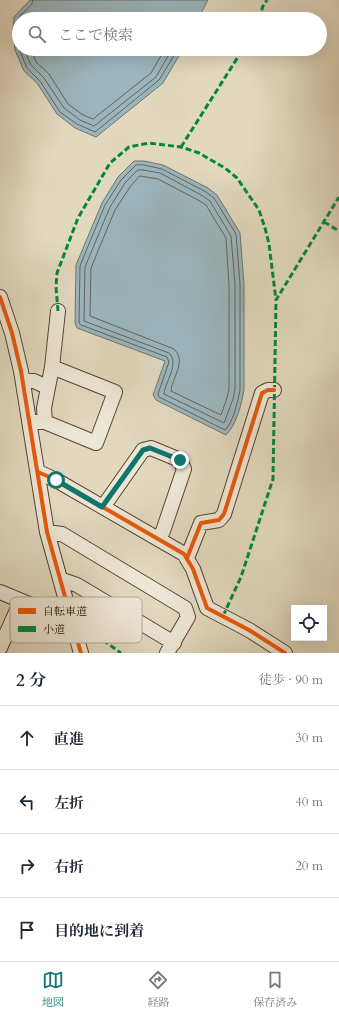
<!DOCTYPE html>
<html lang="ja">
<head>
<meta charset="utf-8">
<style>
	:root { --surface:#fff; --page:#f6f6f7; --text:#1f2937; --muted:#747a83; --line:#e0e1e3; --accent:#0f766e }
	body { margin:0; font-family:Cardo,"Noto Serif JP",serif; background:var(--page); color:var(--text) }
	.controls { position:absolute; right:12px; bottom:12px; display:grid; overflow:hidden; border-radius:0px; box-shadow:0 4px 16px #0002 }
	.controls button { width:36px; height:36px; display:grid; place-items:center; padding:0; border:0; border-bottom:1px solid var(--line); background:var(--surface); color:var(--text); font:20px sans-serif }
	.stop { position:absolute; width:12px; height:12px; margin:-9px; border:3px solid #0f766e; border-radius:50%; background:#fff }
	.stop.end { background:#0f766e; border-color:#fff; box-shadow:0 1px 4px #0008 }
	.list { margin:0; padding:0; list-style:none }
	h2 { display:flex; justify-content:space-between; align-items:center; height:52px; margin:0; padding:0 16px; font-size:17px }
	h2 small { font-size:13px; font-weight:400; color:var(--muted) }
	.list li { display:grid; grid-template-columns:26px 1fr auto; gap:12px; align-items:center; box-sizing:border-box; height:64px; padding:0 16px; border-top:1px solid var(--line) }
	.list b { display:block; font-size:15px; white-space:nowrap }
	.list em { font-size:13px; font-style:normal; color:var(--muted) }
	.icon { flex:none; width:22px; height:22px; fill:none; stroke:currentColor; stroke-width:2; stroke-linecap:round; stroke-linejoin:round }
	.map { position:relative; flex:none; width:339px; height:653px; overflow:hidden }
	.search { position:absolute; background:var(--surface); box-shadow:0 4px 16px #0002; left:12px; right:12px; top:12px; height:44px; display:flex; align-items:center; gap:10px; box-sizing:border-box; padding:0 14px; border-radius:22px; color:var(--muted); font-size:15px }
	.sheet { height:308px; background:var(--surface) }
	nav { display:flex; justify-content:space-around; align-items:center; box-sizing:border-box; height:56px; border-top:1px solid var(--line); background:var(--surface); font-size:11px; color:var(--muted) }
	nav a { display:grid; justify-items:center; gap:2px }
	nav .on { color:var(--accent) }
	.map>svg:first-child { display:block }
</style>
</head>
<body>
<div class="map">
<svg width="339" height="653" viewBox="0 0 339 653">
	<rect width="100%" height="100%" fill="#e1d8be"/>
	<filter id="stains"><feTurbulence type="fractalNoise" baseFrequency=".005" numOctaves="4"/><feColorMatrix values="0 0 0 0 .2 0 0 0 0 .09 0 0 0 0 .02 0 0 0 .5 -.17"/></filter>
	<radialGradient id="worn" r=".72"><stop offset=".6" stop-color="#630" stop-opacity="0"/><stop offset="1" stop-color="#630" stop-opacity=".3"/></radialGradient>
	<path fill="#9bb6bd" stroke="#6e7571" d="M30,0H208L198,19H19V49H183L163,83L96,137L75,128L57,114L37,83L24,71L15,50L13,29L14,17Z
		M134,161H144L163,165L208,188L217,195L240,233L244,284V390C241,405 237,424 226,435L156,400L153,395L165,361L77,328L75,323L76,265L102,203L118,177Z"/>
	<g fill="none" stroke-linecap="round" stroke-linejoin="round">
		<path stroke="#62645e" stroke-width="1" d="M19,49C18,40 15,29 18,20C20,12 32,9 33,0
			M19,49L27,68L40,81L60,112L77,124L95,132L159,80L178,49
			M24,49L31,65L44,78L64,108L80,120L94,126L156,77L172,49
			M31,49L36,62L49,74L68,104L83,115L93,119L151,73L165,49
			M144,165L162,169L206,192L214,198L236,234L240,284V390C238,400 233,423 225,430L159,397L158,394L169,362L167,357L81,325L79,323L80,266L105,205L121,180L136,165Z
			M138,170H143L160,173L203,196L210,201L231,236L235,284V389L233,399L224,423L164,394C165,382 180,363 169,353L84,321L85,267L110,207L125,183Z
			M140,176L158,179L200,201L206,205L226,238L229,285V389L227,398L221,415L171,391C172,377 187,362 174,349L90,316L91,268L115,210L130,187Z"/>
		<g stroke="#584430" stroke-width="16">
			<path id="minor" d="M0,297L12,333L21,371L47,532L72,622L81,653
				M23,381H34L47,387
				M29,422H45L96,443L115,392L52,367
				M45,422L44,408L52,367L58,311
				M38,472L56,480L184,554L193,569L207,608L249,630L285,653
				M103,507L143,450L151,448L180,460L184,469L163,531L159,539
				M47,532L62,534L185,608L188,617L167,653
				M187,558L201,523L219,520L224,514L262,393L268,390H274
				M60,579L77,585L174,643
				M0,592L72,622
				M0,648L21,601"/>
		</g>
		<use href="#minor" stroke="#ece6d5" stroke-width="14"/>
		<path stroke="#00873e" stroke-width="3" stroke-dasharray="6 3" stroke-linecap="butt" d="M259,19L263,6L267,0
			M181,147L243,49
			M324,222L339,231
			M58,311L56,287L57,273L78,218L110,163L129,147L149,143L181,147L199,153L225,168L237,178L259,210L265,228L269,244L276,300
			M223,616L241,577L273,479L276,300L339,197
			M72,622L100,638L121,653"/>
		<g stroke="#ece6d5" stroke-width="6">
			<path id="cycleway" d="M0,297L12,333L21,371L47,532L72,622L81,653
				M38,472L56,480L184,554L193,569L207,608L249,630L285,653
				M187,558L201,523L219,520L224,514L262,393L268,390H274"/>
		</g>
		<use href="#cycleway" stroke="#e8590c" stroke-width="4"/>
	</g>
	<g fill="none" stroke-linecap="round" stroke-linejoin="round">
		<path stroke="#0f766e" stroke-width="5" d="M56,480L102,507L143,450L150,448L180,460"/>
	</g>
	<rect x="10" y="597" width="132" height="46" rx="6" fill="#ece6d5" stroke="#b2a795" stroke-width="1"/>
	<rect x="18" y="608" width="18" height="6" fill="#e8590c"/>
	<rect x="18" y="626" width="18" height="6" fill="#00873e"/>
	<g font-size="11" fill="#2a1300">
		<text x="43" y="615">自転車道</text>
		<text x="43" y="633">小道</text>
	</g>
	<rect width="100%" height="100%" filter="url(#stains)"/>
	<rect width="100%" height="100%" fill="url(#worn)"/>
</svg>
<div class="controls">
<button><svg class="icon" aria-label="locate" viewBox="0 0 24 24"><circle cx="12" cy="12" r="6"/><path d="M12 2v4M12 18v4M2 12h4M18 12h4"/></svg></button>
</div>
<div class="stop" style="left:56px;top:480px"></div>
<div class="stop end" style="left:180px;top:460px"></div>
<div class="search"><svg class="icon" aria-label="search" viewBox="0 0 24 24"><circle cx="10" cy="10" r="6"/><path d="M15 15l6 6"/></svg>ここで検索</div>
</div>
<section class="sheet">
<h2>2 分<small>徒歩 · 90 m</small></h2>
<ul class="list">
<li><svg class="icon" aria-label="ahead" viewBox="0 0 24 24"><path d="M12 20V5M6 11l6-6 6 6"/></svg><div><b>直進</b></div><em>30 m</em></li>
<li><svg class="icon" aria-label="left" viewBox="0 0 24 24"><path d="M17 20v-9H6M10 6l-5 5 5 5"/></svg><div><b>左折</b></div><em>40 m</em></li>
<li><svg class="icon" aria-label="right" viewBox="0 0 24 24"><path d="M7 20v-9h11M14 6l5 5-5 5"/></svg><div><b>右折</b></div><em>20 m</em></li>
<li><svg class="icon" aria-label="arrive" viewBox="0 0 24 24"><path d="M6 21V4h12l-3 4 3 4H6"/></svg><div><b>目的地に到着</b></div></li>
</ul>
</section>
<nav>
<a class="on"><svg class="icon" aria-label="map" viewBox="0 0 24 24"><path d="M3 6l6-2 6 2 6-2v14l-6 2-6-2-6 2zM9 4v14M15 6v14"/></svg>地図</a>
<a><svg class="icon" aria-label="directions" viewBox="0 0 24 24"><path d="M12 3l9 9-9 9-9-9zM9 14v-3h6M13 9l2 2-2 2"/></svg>経路</a>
<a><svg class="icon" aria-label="saved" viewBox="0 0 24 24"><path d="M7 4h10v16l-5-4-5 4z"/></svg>保存済み</a>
</nav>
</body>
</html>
